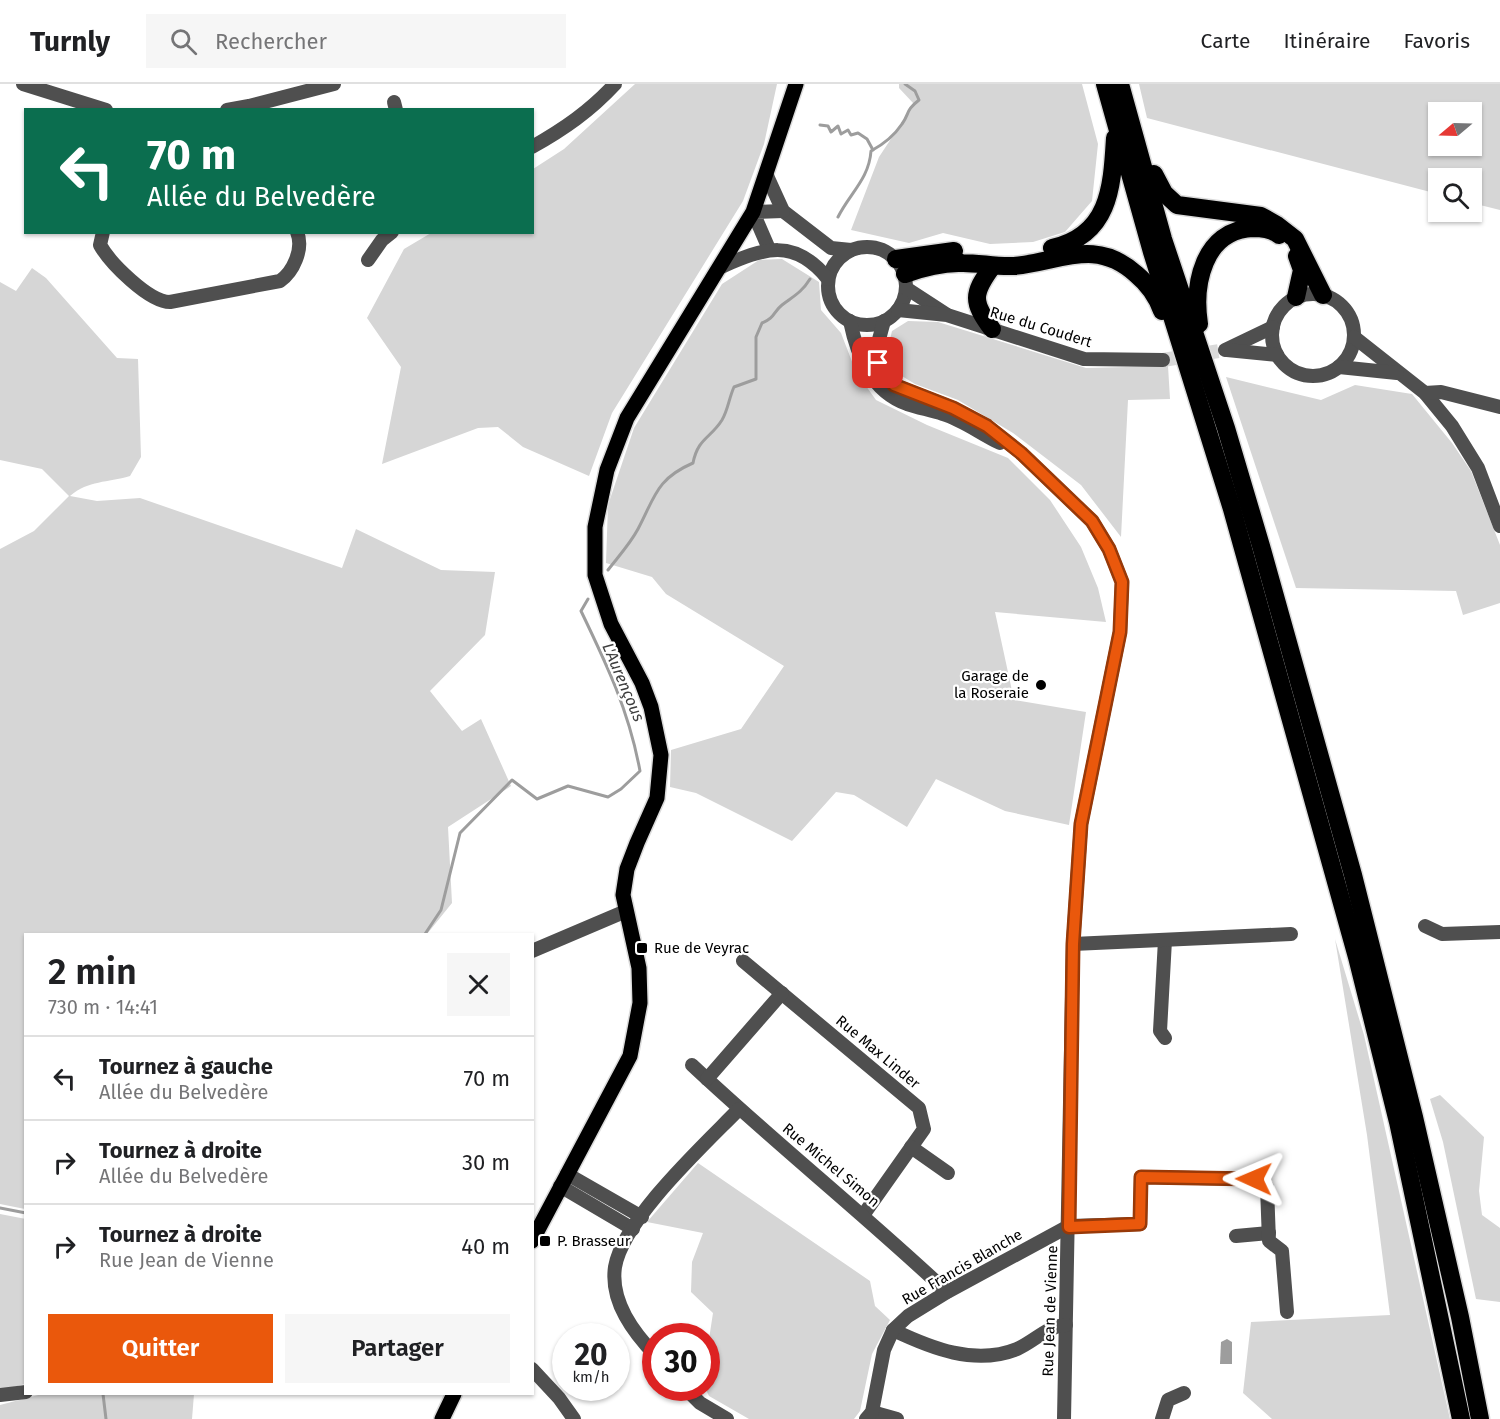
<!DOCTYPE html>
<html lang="fr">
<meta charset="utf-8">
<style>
body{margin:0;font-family:"Fira Sans",sans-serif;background:#f6f6f6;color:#202124;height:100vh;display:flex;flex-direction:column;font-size:22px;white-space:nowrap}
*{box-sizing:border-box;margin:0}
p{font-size:20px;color:#757577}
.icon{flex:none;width:33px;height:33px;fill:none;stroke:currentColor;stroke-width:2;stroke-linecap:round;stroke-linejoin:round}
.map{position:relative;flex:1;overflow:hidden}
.drawer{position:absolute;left:24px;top:849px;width:510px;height:462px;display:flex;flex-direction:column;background:#fff;border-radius:0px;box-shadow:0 2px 4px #0004}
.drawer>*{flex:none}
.banner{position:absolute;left:24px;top:24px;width:510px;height:126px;border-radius:0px;box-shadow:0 2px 4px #0004;background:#0b6e4f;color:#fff;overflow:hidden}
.needle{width:39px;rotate:251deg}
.fabs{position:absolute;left:1428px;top:18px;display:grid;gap:12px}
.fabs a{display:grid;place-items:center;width:54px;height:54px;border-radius:0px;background:#fff;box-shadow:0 2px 4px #0004;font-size:30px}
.speed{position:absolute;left:552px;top:1239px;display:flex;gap:12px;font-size:30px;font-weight:700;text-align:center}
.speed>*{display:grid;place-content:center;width:78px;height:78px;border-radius:50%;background:#fff;box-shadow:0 2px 4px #0004;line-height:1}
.speed small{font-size:15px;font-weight:400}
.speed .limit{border:9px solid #d22;background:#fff;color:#111}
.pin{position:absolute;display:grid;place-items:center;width:51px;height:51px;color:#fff;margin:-26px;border-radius:12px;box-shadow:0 3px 9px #0006}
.me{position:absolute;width:66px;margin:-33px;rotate:271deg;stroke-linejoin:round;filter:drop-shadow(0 0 4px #0008)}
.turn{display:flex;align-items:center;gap:21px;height:126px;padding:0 24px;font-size:27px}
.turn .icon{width:78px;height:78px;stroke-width:2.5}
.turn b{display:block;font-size:42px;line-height:51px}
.round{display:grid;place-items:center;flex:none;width:63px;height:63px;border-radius:0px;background:#f6f6f6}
.summary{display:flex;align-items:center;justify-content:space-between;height:102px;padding:0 24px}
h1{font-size:36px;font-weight:600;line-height:45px}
.action{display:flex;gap:12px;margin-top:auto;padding:12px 24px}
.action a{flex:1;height:69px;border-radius:0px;background:#ea580c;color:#fff;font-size:24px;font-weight:600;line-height:69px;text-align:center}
.action a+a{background:#f6f6f6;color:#202124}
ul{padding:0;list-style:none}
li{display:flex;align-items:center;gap:18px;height:84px;padding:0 24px;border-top:2px solid #e0e0e0}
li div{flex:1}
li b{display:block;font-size:22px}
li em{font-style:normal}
header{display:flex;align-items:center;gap:36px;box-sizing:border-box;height:84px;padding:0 30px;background:#fff;border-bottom:2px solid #e0e0e0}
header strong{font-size:28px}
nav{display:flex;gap:33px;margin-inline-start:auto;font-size:21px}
.search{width:420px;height:54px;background:#f6f6f6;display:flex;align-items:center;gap:15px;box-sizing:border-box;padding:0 21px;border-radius:0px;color:#757577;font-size:22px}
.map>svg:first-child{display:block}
.green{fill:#d6d6d6;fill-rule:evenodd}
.water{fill:#9d9d9d}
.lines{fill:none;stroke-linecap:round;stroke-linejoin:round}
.stream{stroke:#9d9d9d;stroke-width:3}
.minor-tunnel{stroke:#d9d9d9;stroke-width:14;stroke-dasharray:14 7;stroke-linecap:butt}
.major-casing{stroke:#dbdbdb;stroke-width:18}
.highway-casing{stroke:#dbdbdb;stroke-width:21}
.minor{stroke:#4f4f4f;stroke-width:14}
.major{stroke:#000;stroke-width:15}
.highway{stroke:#000;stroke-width:18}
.route-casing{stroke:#983908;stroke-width:15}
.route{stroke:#ea580c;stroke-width:10}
.poi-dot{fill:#000;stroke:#fff;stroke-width:2}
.labels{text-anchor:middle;stroke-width:4.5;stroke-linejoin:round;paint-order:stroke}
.street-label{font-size:15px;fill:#000;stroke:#fff}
.poi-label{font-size:15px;fill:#000;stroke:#fff;text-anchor:start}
.water-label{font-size:16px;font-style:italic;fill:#3e3e3e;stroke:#fff}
</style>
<header>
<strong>Turnly</strong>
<div class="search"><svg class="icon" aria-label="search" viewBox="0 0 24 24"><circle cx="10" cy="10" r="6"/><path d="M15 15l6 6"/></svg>Rechercher</div>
<nav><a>Carte</a><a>Itinéraire</a><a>Favoris</a></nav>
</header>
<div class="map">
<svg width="1500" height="1335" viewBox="0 0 1500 1335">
<rect width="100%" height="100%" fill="#fff"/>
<g class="green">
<path d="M 635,0 L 777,0 L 764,60 L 743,117 L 612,329 L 589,392 L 523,363 L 498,343 L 478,344 L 382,380 L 401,283 L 367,234 L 404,165 L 431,149 L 532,148 L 533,85 L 564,65 Z"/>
<path d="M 899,0 L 1082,0 L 1098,60 L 1092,117 L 1065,148 L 1033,158 L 990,160 L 943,149 L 909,159 L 851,146 L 879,73 L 914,20 L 899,4 Z"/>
<path d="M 1139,0 L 1500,0 L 1500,126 L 1472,119 L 1472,94 L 1438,94 L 1438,110 L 1147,34 ZM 1438,28 L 1472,28 L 1472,62 L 1438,62 Z"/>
<path d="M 782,175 L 819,198 L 821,226 L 841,249 L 856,288 L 876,316 L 927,341 L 1008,374 L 1050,416 L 1081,463 L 1098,504 L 1106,538 L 995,528 L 1014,616 L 1086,628 L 1069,741 L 1005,727 L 936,695 L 907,743 L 854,711 L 836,708 L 792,757 L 696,709 L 670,703 L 671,666 L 741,645 L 784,582 L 666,510 L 652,493 L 606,479 L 608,421 L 634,344 L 722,200 L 759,176 Z"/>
<path d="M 32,184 L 46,194 L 117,274 L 138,275 L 141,373 L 130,392 C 107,399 89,396 70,412 L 97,417 L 140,414 L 342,484 L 356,445 L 441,486 L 495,488 L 485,551 L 430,607 L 462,647 L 481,635 L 511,702 L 448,743 L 452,819 L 427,850 L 26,850 L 25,1125 L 0,1120 L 0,465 L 34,447 L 69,412 L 42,385 L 0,376 L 0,198 L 16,207 Z"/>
<path d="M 908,237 L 938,238 L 1086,284 L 1168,282 L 1170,315 L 1128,316 L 1121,453 L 1081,401 L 1013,349 L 958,316 L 915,300 L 892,286 L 888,264 L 892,247 Z"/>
<path d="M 1226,293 L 1321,316 L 1355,301 L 1412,310 L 1452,359 L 1471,387 L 1500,461 L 1500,519 L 1463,531 L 1456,507 L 1296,504 Z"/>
<path d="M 1335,855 L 1364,951 L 1450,1335 L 1272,1335 L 1243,1309 L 1251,1238 L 1390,1231 L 1367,1051 Z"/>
<path d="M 1440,1011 L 1484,1053 L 1479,1107 L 1482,1131 L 1500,1144 L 1500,1218 L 1476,1215 L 1443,1058 L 1430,1015 Z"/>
<path d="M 698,1079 L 870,1197 L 875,1222 L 890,1236 L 872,1270 L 860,1327 L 854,1335 L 749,1335 L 709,1312 L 705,1304 L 707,1268 L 713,1229 L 691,1208 L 692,1178 L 703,1149 L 647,1138 Z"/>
<path d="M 0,1130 L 26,1135 L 25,1300 L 3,1306 L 0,1305 Z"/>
<path d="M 42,1310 L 194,1310 L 192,1335 L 0,1335 L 0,1321 Z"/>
</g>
<path class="water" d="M 1227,1255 L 1232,1258 L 1232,1280 L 1220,1280 L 1221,1258 Z"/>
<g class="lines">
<g class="stream">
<path d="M 820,41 L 828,42 L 831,48 L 838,42 L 841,50 L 848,46 L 851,51 L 858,49 L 867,55 L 873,66"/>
<path d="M 838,133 C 850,109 869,95 871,67 C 884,60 894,52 902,40 C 910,29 905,27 919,16 L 915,7 L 905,0"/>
<path d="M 608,486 C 618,473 630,460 638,445 C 655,413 656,395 693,379 C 698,354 710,355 722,336 C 728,326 729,314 734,303 L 756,295 L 756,253 L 762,239 C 775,234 773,228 782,221 C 794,212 802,208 810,195"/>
<path d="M 425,850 L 441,826 L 460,749 L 512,696 L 537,715 L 568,702 L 608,713 L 621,705 L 640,687 C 629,627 607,581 581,527 L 588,515"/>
<path d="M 0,1124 L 26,1129"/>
<path d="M 103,1310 L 106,1335"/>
</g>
<path class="minor-tunnel" d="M 1163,276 L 1225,266"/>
<defs>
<g id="major">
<path d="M 532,1157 L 630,972 L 640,919 L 639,884 L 623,811 L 627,785 L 637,759 L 657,714 L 661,671 L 651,623 L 642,599 L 611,540 L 595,491 L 595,443 L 607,386 L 627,334 L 753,128 L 796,0"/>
<path d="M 442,1335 L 454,1310"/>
</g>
<g id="highway">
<path d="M 1105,0 L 1152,168 L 1232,425 L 1357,873 L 1398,1038 L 1461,1335"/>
<path d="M 1120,0 L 1163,155 L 1226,344 L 1261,462 L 1353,791 L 1414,1033 L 1460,1233 L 1480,1335"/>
<path d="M 1154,90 L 1164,109 L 1177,121 L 1261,132 L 1277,141 L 1295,155 L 1323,211"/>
<path d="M 1052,164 C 1110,151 1112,103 1115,54"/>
<path d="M 896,175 L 954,167"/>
<path d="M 992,183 C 972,210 972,218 992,245"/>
<path d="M 905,190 C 924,183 942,178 963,179 C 980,179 996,183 1014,182 C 1060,178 1095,153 1136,190 C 1148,200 1157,212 1162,227"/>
<path d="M 1296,213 L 1302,186 L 1297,172"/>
<path d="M 1199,240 C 1193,201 1203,146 1253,144 C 1262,144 1272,145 1279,151"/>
</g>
</defs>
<use href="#major" class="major-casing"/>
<use href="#highway" class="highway-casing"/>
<g class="minor">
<path d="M 23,0 L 106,26"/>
<path d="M 394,18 L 396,26"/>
<path d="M 227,26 L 249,22 L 334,0"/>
<path d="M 532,63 C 564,45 590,27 615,0"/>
<path d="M 767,92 L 783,127 L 831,164 L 851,166"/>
<path d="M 103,148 L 100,161 C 110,179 149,218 170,218 L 280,197 C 293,188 304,165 297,148"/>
<circle cx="867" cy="202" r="39"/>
<path d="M 769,165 L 753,128 L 783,127"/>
<path d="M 368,176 L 382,156 L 392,148"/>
<path d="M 721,183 C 764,164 794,153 828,195"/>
<path d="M 906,204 L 946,230"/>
<circle cx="1313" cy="251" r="41"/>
<path d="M 898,226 L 947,231 L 1084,275 L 1163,276"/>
<path d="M 850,237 C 857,271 871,307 907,320 C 919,324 931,326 943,330 C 963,336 981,350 1000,359"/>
<path d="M 884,237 L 878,259 L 878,279 L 884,291 L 894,301 L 953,324 L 987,342 L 1021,369 L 1092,437 L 1109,465 L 1122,498 L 1120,548 L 1081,740 L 1073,860 L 1064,1335"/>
<path d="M 1354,253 L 1425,309 L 1452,342 L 1478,384 L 1500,442"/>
<path d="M 1225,266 L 1273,243"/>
<path d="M 1227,266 L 1277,271"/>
<path d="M 1339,283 L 1397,289"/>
<path d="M 1425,309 L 1441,308 L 1500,323"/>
<path d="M 1425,842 L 1442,850 L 1500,848"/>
<path d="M 1165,856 L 1160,947 L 1165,954"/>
<path d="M 1073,860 L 1291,850"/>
<path d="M 532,867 L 626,827"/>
<path d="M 743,877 L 919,1024 L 924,1045 L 864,1130"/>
<path d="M 692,981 C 775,1059 864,1130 947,1208"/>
<path d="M 707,995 L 782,909"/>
<path d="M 911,1063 L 948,1089"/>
<path d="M 567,1090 L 642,1133"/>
<path d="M 560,1102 L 633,1145"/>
<path d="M 1236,1152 L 1269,1149"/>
<path d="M 893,1246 C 931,1264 975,1282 1017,1265 C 1035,1257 1047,1242 1066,1241"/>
<path d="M 656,1272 C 634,1249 610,1218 615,1183 C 623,1135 705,1060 739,1025"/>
<path d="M 532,1285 L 559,1314 L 574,1335"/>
<path d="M 685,1304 L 700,1319 L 727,1335"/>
<path d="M 0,1311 L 26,1308"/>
<path d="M 872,1328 L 897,1335"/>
<path d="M 866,1335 L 872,1328 L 884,1266 L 893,1246 L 908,1232 L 947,1208 L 1069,1142 L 1140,1140 L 1141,1093 L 1254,1095 L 1267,1103 L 1269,1157 L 1282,1167 L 1287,1228"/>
<path d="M 1162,1335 L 1168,1316 L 1184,1309"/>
</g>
<use href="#major" class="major"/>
<use href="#highway" class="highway"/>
</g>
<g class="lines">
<defs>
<path id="route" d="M 878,279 L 894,301 L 953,324 L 987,342 L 1021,369 L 1092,437 L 1109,465 L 1122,498 L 1120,548 L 1081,740 L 1073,860 L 1069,1143 L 1140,1140 L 1141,1093 L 1254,1095"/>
</defs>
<use href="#route" class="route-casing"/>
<use href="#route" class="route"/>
</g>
<g class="poi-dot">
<circle cx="1041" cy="601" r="6"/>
<rect x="636" y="858" width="12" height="12" rx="3"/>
<rect x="539" y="1151" width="12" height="12" rx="3"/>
</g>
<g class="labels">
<g class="street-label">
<text transform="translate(1041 243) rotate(17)" y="5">Rue du Coudert</text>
<text transform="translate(878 968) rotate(40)" y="5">Rue Max Linder</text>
<text transform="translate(831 1081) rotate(40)" y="5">Rue Michel Simon</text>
<text transform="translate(962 1183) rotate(-30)" y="5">Rue Francis Blanche</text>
<text transform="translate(1050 1227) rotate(-88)" y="5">Rue Jean de Vienne</text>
</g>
<g class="poi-label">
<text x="1029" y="597" text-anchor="end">Garage de<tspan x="1029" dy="17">la Roseraie</tspan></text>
<text x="654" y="869">Rue de Veyrac</text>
<text x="557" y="1162">P. Brasseur</text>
</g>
<g class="water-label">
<text transform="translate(624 598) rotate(67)" y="6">L'Aurençous</text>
</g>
</g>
</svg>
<div class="fabs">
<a><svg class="needle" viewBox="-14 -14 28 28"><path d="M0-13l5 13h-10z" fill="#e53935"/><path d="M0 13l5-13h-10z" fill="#757577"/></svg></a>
<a><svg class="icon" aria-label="search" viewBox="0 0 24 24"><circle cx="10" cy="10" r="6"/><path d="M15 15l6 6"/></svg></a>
</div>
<div class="speed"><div>20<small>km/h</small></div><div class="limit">30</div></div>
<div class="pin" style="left:878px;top:279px;background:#d93025"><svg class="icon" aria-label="arrive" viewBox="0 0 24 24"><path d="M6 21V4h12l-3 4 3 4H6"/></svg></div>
<svg class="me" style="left:1254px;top:1095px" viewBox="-20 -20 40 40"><path d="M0-17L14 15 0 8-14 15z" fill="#ea580c" stroke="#fff" stroke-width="4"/></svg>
<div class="banner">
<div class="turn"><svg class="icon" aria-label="left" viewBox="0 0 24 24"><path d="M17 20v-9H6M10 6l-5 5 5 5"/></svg><div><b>70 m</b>Allée du Belvedère</div></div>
</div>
<section class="drawer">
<div class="summary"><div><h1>2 min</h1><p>730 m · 14:41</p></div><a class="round"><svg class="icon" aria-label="close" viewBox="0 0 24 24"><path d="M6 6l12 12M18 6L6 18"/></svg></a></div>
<ul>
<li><svg class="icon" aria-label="left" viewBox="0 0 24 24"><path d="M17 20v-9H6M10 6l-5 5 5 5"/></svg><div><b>Tournez à gauche</b><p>Allée du Belvedère</p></div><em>70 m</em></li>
<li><svg class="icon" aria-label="right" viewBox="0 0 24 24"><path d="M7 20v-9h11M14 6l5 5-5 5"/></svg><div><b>Tournez à droite</b><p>Allée du Belvedère</p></div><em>30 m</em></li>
<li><svg class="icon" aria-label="right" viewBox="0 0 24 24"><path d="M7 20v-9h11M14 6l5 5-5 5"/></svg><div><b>Tournez à droite</b><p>Rue Jean de Vienne</p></div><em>40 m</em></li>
</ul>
<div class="action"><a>Quitter</a><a>Partager</a></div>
</section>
</div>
